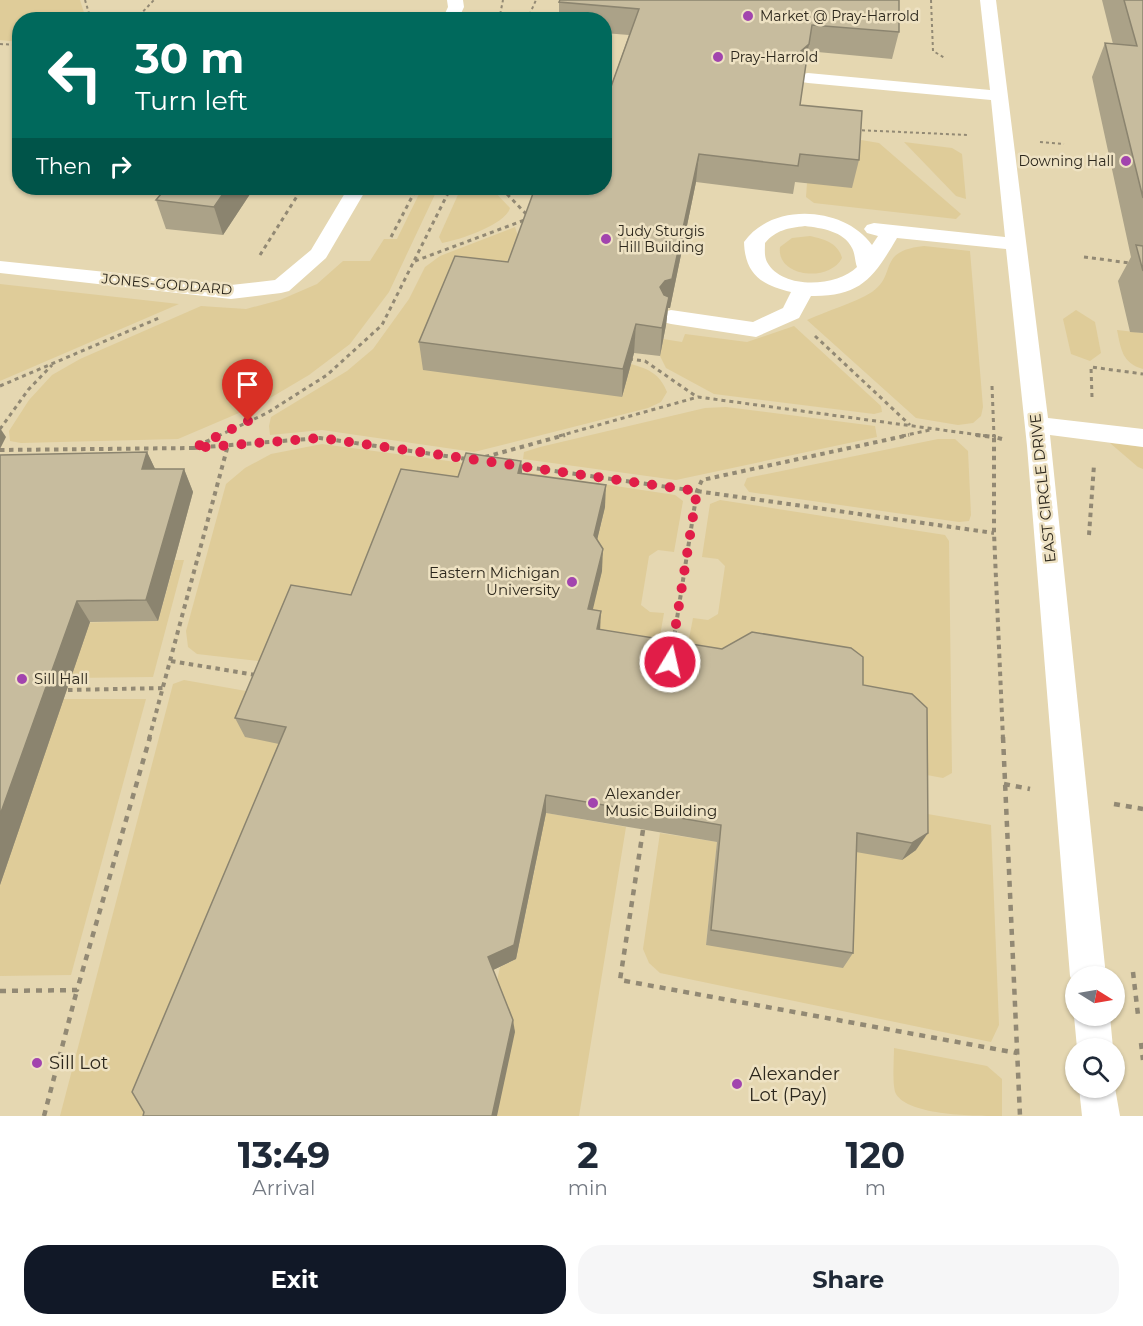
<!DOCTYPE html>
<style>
body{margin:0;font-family:Montserrat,sans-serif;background:#f6f6f7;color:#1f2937;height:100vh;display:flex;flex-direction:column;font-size:22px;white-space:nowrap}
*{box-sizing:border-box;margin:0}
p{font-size:20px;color:#747a83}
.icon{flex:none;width:33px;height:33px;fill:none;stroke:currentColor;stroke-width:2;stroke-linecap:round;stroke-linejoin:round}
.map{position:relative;height:1116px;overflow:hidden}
.panel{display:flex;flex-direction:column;background:#fff;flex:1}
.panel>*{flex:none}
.banner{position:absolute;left:12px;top:12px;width:600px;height:183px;border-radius:24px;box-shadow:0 2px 4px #0004;background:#00695c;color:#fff;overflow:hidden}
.needle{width:39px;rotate:101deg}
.fabs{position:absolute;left:1065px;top:966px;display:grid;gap:12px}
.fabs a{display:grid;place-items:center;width:60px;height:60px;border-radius:50%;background:#fff;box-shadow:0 2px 4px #0004;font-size:30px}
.pin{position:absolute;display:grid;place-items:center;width:51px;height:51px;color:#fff;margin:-62px -26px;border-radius:50% 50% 50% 0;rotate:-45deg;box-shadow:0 0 6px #0007}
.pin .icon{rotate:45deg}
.me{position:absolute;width:66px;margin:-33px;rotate:9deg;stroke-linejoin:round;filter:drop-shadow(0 0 4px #0008)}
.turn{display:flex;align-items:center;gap:21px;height:126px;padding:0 24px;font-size:27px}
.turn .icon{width:78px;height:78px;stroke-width:2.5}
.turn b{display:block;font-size:42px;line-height:51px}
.then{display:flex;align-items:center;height:57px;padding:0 24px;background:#0003;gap:12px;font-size:22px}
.eta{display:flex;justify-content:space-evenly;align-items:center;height:102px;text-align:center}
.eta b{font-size:36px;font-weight:700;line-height:42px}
.button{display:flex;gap:12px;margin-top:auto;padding:12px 24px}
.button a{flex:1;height:69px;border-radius:24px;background:#111827;color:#fff;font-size:24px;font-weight:700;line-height:69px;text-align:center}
.button a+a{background:#f6f6f7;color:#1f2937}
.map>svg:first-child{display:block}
.built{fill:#e5d7b1;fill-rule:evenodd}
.green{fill:#dfcc99}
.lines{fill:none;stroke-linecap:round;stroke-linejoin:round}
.path-far3{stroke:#928974;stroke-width:2;stroke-dasharray:3 3;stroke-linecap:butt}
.path-far2{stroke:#928974;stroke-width:3;stroke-dasharray:4 4;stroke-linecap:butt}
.path-far1{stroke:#928974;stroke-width:4;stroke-dasharray:4.5 4.5;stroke-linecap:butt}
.path{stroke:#928974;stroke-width:4.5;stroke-dasharray:6 6;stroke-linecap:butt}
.service{fill:#fff;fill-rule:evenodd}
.wall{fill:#aba288}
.shaded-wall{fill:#8b846f}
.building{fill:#c7bc9e;stroke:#8b846f;stroke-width:1.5}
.route{stroke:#e11d48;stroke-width:10;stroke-dasharray:0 18}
.poi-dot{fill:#a244ae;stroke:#eee2c3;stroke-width:2}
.labels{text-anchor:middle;stroke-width:5;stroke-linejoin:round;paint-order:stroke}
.far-poi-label{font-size:14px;fill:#2c271c;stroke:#eee2c3;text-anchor:start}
.far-street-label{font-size:14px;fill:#2c271c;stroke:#eee2c3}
.street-label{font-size:15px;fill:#2c271c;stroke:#eee2c3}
.poi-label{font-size:15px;fill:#2c271c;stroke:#eee2c3;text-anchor:start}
.near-poi-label{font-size:18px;fill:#2c271c;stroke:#eee2c3;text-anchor:start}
</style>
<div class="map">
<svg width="1143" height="1116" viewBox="0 0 1143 1116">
<rect width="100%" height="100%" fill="#eee2c3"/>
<path class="built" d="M 0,0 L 1143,0 L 1143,1116 L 0,1116 ZM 20,20 L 604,20 L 604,188 L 20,188 ZM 1076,976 L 1114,976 L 1114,1016 L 1076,1016 ZM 1076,1048 L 1114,1048 L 1114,1088 L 1076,1088 Z"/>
<g class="green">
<path d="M 0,0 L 80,0 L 86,19 L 20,20 L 19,42 L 0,40 Z"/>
<path d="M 855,139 L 879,143 L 961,214 L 956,219 L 814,203 L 806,197 L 807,183 Z"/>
<path d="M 904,142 L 952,148 L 962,154 L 966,199 L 956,196 Z"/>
<path d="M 422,188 L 438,188 L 389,292 L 350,344 L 309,375 L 260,404 L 178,439 L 21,443 L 10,441 L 9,431 L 29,400 L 52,375 L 80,359 L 201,306 L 246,309 L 280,300 L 317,284 L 343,261 L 370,261 L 384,239 L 397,239 Z"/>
<path d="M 461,188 L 491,188 L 510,208 C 505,225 459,240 442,243 L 439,237 Z"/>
<path d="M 515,227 L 518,236 L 495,289 L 622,397 L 631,364 C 649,369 660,374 667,392 L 661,402 L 648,408 L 474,452 L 322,430 L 270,435 L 269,426 L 271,417 L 347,371 L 373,349 L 409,299 L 425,267 L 440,256 Z"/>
<path d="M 810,236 C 824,239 838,243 842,258 C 829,283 776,277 780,247 L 792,238 Z"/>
<path d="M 924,246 L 970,251 L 983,407 L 981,416 L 973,423 L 958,425 L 916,418 L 807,320 C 826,311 855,303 872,292 C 898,274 876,251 924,246 Z"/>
<path d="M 0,284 L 179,304 L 0,381 Z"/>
<path d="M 1076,310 L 1095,322 L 1101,353 L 1090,361 L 1071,354 L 1063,319 Z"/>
<path d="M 794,326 L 881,406 L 882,412 L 874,414 L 714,394 L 666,368 L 660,356 L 663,339 L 682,342 L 685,334 L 747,342 Z"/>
<path d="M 1117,330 L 1143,333 L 1143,369 C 1122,363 1121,349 1117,330 Z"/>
<path d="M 726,407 L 875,426 L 877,437 L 676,480 L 523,459 L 524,452 L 540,447 L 705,408 Z"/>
<path d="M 938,439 L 955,439 L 968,451 L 971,515 L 969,521 L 959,522 L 749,492 L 744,485 L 747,478 Z"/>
<path d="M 1110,443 L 1143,447 L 1143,469 L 1138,467 Z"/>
<path d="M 322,444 L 471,464 L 357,616 L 275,663 L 197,654 L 188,647 L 186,631 L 226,484 L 245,468 L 271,454 Z"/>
<path d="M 530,473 L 675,495 L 683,501 L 674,552 L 658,550 L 649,556 L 641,605 L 650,612 L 664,613 L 656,659 L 588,630 L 593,557 L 603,516 L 520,476 Z"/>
<path d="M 720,500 L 945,535 L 949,541 L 952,773 L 943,778 L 916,773 L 684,664 L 693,618 L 708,620 L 718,614 L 725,566 L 718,559 L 702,557 L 710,504 Z"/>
<path d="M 175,560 L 184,560 L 153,677 L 70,678 L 66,623 L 158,621 Z"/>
<path d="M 184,680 L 263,694 L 311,749 L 157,1116 L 60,1116 L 173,684 Z"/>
<path d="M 62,699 L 146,699 L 71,975 L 0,976 L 0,882 Z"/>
<path d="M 535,811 L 626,827 L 579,1116 L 497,1116 L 490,1013 L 500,967 L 516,959 L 536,863 L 526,850 Z"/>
<path d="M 916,812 L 991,825 L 999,1025 L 991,1042 L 660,973 L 649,963 L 643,949 L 660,833 L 717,842 L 706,945 L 848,851 Z"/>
<path d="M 894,1048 L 987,1066 L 1002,1079 L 1002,1116 C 977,1116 909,1116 896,1094 C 892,1086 894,1059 894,1048 Z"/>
</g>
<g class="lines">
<g class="path-far3">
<path d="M 85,0 L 91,20"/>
<path d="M 931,0 L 933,51 L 945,58"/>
<path d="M 135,20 L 154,0"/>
<path d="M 499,20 L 503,0"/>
<path d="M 527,20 L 536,0"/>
<path d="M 0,44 L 20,45"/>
<path d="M 856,130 L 968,135"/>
<path d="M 1040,142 L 1064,144"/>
<path d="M 501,188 L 507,194"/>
<path d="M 298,194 L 302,188"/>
<path d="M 413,194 L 416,188"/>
<path d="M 447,194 L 450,188"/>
</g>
<g class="path-far2">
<path d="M 391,237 L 414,193"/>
<path d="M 260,255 L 299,193"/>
<path d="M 1084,257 L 1130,263"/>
<path d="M 415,261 L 530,218 L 506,193"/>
<path d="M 815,336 L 910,425"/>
<path d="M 629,359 L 645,361 L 697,397"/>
<path d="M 0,386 L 159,318"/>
<path d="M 992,386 L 994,436"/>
<path d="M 1092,397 L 1091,367 L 1143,374"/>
<path d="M 0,429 L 28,390 L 52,365"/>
<path d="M 218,436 L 267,413 L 327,375 L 382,325 L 448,193"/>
<path d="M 559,436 L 698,397 L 987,436"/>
<path d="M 902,436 L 930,430"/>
</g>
<g class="path-far1">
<path d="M 976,435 L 994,437 L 994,435"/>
<path d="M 1002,439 L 994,437 L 994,533 L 1003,739"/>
<path d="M 193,448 L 320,438 L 467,459"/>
<path d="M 0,450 L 193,448 L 221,435"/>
<path d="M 485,457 L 565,435"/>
<path d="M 519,466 L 994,533"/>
<path d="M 1089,535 L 1094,465"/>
<path d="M 673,644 L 697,491 L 702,480 L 909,435"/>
<path d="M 171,661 L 256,675"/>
<path d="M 68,690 L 164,688"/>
<path d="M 149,739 L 228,445"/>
</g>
<g class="path">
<path d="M 1003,737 L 1020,1116"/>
<path d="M 1004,784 L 1030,789"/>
<path d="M 1114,804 L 1143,809"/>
<path d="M 643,830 L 620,980 L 1017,1053"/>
<path d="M 1133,972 L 1138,1015"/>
<path d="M 0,991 L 77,990 L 150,737"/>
<path d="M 1141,1043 L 1143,1060"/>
<path d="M 44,1116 L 77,990"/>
</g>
<g class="service">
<path d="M 447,0 L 463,0 L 464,7 L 458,20 L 442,20 L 448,7 Z"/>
<path d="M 980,0 L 996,0 L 1048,418 L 1143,429 L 1143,447 L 1050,435 L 1106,976 L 1076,976 L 1076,989 L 1070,976 L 1027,446 L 1006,249 L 897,238 C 874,277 861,297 811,296 L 799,318 L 756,337 L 671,324 L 663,322 L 660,317 L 663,312 L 671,310 L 753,322 L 783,308 L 791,292 C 762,285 745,275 744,242 C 772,202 844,206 872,245 L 878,236 L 867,233 L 864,229 L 867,225 L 874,223 L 1005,237 L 991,100 L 808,83 L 802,82 L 799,78 L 802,74 L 808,73 L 990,90 ZM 805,226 C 821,228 844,231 852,248 C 855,253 855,262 857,267 C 837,287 782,290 767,262 C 764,256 765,249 765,243 C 776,230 788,228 805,226 Z"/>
<path d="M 348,188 L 367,188 L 326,258 L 289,291 L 281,293 L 231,299 L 0,273 L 0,261 L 231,285 L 275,280 L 311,250 Z"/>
<path d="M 1076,1012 L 1076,1016 L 1110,1016 L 1113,1048 L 1077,1048 L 1074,1016 Z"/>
<path d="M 1114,1082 L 1120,1116 L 1082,1116 L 1079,1088 L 1114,1088 Z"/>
</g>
</g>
<g class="wall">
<path d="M 1102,0 L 1143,0 L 1143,333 L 1130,332 L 1118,281 L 1131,257 L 1092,77 L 1105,43 L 1113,44 Z"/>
<path d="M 559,2 L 899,32 L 892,59 L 807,51 L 800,105 L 859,160 L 852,188 L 795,182 L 793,194 L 696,182 L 670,308 L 668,308 L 666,325 L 660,356 L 634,353 L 622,397 L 423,370 L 419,342 L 508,262 L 608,95 L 629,35 L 604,33 L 604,20 L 559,20 Z"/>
<path d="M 166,188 L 254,188 L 223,235 L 166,229 L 156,200 Z"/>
<path d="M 147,452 L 155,469 L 184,469 L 193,492 L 158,621 L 90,622 L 0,885 L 0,455 Z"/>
<path d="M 521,461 L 522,473 L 605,507 L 597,540 L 602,571 L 592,610 L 600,629 L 863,685 L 916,850 L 902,860 L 856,852 L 853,953 L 843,968 L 706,945 L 717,842 L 546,813 L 516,959 L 493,970 L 515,1032 L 279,744 L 245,737 L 235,718 L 351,595 L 458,477 Z"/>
</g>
<g class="shaded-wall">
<path d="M 809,44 L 804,71 L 801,51 Z"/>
<path d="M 699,154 L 696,182 L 670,308 L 668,308 L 666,325 L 660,356 L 662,328 L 660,287 L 665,281 Z"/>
<path d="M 227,188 L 254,188 L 223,235 L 214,207 Z"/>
<path d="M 636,324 L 634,353 L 622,397 L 623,369 Z"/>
<path d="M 0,428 L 6,437 L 0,449 Z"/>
<path d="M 147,452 L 158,475 L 142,469 Z"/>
<path d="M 521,461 L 523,483 L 518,473 Z"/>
<path d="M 184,469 L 193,492 L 158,621 L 146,600 Z"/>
<path d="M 606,485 L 605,507 L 593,557 L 594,535 Z"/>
<path d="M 603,549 L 602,571 L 588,630 L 588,609 Z"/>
<path d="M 77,601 L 90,622 L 0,885 L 0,815 Z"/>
<path d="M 601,611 L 600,632 L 597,629 Z"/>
<path d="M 546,795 L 546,813 L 516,959 L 491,971 L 488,957 Z"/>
<path d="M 928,833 L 916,850 L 902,860 L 912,843 Z"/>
<path d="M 513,1020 L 515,1032 L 497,1116 L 492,1116 Z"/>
</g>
<g class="building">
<path d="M 560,0 L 899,0 L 899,32 L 812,25 L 809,44 L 801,51 L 807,57 L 800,105 L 862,111 L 859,160 L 800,154 L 798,166 L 699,154 L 672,279 L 665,281 L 660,287 L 664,295 L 669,297 L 662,328 L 636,324 L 623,369 L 419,342 L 455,256 L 508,262 L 535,188 L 604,188 L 604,94 L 608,95 L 639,9 L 559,2 Z"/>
<path d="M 1124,0 L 1143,0 L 1143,198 L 1105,43 L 1137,46 Z"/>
<path d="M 166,188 L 227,188 L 214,207 L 156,200 Z"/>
<path d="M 1136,245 L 1143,246 L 1143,271 Z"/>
<path d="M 147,452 L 142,469 L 184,469 L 146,600 L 77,601 L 0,815 L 0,455 Z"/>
<path d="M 466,453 L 521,461 L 518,473 L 606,485 L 594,535 L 603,549 L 588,609 L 601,611 L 597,629 L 722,649 L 752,632 L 851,648 L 863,657 L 863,685 L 912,694 L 927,708 L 928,833 L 912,843 L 857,833 L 853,953 L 711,930 L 721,825 L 546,795 L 514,945 L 488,957 L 513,1020 L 492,1116 L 143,1116 L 144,1112 L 132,1092 L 286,727 L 235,718 L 291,585 L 351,595 L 401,469 L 458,477 Z"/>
</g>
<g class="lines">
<path class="route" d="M 248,421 L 194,448 L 320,438 L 697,491 L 670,662"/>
</g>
<g class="poi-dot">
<circle cx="748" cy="16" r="6"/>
<circle cx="718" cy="57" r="6"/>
<circle cx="1126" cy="161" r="6"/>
<circle cx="606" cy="239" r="6"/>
<circle cx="572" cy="582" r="6"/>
<circle cx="22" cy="679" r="6"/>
<circle cx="593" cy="803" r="6"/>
<circle cx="37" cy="1063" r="6"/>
<circle cx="737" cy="1084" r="6"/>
</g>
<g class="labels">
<g class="far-poi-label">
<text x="760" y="21">Market @ Pray-Harrold</text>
<text x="730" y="62">Pray-Harrold</text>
<text x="1114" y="166" text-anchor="end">Downing Hall</text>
<text x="618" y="236">Judy Sturgis<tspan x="618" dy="16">Hill Building</tspan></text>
</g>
<g class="far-street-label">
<text transform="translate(167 284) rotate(5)" y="5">JONES-GODDARD</text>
</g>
<g class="street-label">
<text transform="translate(1043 488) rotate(-96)" y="5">EAST CIRCLE DRIVE</text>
</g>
<g class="poi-label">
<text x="560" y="578" text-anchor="end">Eastern Michigan<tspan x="560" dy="17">University</tspan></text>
<text x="34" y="684">Sill Hall</text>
<text x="605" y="799">Alexander<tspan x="605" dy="17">Music Building</tspan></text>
</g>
<g class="near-poi-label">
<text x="49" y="1069">Sill Lot</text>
<text x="749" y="1080">Alexander<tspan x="749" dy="21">Lot (Pay)</tspan></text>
</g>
</g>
</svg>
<div class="fabs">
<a><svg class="needle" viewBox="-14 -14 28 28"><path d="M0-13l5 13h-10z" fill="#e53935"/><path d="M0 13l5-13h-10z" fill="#747a83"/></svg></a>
<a><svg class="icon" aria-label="search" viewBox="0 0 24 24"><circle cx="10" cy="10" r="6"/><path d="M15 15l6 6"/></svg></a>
</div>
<div class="pin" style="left:248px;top:421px;background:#d93025"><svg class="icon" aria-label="arrive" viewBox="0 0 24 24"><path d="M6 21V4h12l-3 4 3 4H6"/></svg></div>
<svg class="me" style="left:670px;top:662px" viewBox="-20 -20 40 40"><circle r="17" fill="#e11d48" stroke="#fff" stroke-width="3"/><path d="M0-11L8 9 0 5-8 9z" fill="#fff"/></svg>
<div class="banner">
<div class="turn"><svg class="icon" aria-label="left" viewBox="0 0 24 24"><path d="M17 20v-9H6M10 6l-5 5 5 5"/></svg><div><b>30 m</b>Turn left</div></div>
<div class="then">Then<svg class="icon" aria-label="right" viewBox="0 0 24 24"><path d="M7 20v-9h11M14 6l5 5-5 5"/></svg></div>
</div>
</div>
<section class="panel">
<div class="eta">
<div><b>13:49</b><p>Arrival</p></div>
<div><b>2</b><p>min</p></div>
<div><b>120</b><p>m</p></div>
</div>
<div class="button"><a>Exit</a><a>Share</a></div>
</section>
